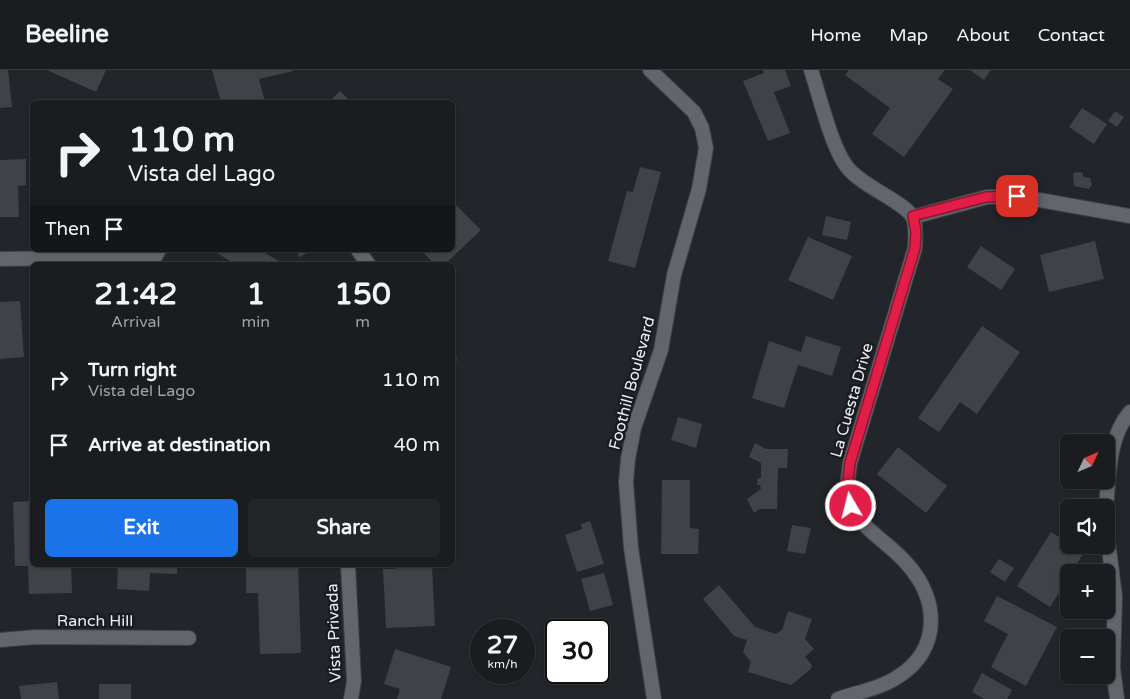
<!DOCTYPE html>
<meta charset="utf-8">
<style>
body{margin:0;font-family:"Varela Round",sans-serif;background:#232529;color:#f1f3f6;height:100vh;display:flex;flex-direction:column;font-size:19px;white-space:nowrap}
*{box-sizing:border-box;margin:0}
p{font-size:16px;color:#9fa1a5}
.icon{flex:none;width:28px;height:28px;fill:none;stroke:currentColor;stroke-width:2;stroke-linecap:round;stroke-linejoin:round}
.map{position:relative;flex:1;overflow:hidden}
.sheet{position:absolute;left:30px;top:192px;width:425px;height:305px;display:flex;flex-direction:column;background:#1a1c20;border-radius:8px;box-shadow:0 1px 4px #0004,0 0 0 1px #383a3e}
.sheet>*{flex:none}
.top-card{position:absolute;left:30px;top:30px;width:425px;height:152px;border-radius:8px;box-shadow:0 1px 4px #0004,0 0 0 1px #383a3e;background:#1a1c20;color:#f1f3f6;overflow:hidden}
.needle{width:32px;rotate:46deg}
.fabs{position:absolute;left:1060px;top:364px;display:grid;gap:10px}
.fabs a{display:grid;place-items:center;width:55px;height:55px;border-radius:8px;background:#1a1c20;box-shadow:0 1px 4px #0004,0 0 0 1px #383a3e;font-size:25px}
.speed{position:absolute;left:470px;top:549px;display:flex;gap:10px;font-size:25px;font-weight:700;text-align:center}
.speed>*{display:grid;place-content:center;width:65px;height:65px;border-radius:50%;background:#1a1c20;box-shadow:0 1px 4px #0004,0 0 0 1px #383a3e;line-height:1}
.speed small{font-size:12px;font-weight:400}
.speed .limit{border:2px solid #111;border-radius:8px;background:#fff;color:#111}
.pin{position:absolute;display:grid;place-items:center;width:42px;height:42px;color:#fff;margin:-21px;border-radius:10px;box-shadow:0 2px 8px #0006}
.me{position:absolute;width:55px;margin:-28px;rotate:352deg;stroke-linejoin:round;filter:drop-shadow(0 0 4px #0008)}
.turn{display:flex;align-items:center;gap:18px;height:105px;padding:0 15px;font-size:22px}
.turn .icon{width:65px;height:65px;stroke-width:2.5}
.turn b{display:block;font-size:35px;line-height:42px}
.then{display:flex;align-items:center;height:48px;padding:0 15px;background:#0003;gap:10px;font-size:19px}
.eta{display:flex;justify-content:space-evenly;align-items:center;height:85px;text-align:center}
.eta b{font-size:30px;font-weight:700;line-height:35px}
.cta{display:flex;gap:10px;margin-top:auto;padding:10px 15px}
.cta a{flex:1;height:58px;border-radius:8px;background:#1a73e8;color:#fff;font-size:20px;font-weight:700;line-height:58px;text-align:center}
.cta a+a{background:#232529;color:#f1f3f6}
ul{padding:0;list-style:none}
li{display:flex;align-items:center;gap:15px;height:65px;padding:0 15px}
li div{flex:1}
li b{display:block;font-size:19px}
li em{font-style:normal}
header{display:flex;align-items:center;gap:30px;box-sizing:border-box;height:70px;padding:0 25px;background:#1a1c20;border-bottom:1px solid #383a3e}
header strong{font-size:24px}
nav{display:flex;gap:28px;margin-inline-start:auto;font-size:18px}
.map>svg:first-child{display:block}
.building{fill:#3f4348}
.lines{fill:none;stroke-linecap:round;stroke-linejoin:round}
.minor-casing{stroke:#3d4044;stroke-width:16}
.minor{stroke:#62666c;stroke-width:14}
.route-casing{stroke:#92132f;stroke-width:12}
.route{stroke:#e11d48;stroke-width:9}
.labels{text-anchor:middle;stroke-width:5;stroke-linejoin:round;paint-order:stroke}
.street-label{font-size:16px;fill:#e9ecf0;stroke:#191d22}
</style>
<header>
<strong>Beeline</strong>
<nav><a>Home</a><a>Map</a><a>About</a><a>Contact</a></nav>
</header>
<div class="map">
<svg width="1130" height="629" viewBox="0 0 1130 629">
<rect width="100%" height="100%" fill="#22262b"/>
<g class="building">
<path d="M 0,0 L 8,0 L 12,37 L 0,38 Z"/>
<path d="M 47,0 L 106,0 L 96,22 Z"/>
<path d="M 212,0 L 293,0 L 293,1 L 259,9 L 265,32 L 221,32 Z"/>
<path d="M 763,0 L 785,0 L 791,16 L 774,22 L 790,63 L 768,71 L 743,11 L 764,3 Z"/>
<path d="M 849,0 L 945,0 L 938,9 L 953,19 L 904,87 L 872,64 L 890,38 L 845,5 Z"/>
<path d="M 970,0 L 991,0 L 984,10 Z"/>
<path d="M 340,21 L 351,32 L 329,32 Z"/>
<path d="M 1082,38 L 1107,54 L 1094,74 L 1069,57 Z"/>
<path d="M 1115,41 L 1124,47 L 1117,57 L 1108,51 Z"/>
<path d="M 26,89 L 26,115 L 18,116 L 19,147 L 0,147 L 0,90 Z"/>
<path d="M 640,97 L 661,102 L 635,198 L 608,191 L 627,121 L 633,122 Z"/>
<path d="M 1078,102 L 1083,103 L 1083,107 L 1090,108 L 1092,115 L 1089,119 L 1074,116 L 1073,103 Z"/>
<path d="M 452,131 L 481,160 L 444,195 L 435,195 L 421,180 L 452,180 Z"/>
<path d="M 826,146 L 851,152 L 847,170 L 822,165 Z"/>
<path d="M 808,167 L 852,186 L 833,230 L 788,210 Z"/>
<path d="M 1095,171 L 1104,209 L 1049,222 L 1040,185 Z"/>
<path d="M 981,176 L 1015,199 L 1001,220 L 967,197 Z"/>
<path d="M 212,180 L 260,180 L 282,193 L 281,195 L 237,195 Z"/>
<path d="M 296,180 L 314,180 L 299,187 Z"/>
<path d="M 20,231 L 24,287 L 0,289 L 0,232 Z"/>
<path d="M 982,256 L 1020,282 L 977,344 L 960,332 L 939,362 L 918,348 Z"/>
<path d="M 452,260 L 457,291 L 452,291 Z"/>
<path d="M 806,266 L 841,277 L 832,306 L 798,295 L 784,338 L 752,328 L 769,271 L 801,282 Z"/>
<path d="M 678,347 L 702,354 L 696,378 L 671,370 Z"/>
<path d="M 755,373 L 766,379 L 788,379 L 787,398 L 778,398 L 777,439 L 760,439 L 754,443 L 747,429 L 761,419 L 760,415 L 757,415 L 758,408 L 761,408 L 761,393 L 749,387 Z"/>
<path d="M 898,377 L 947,416 L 926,443 L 877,404 Z"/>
<path d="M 662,410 L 690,410 L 690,458 L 699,459 L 698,484 L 661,484 Z"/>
<path d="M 32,431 L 32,495 L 71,495 L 72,523 L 29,524 L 28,496 L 15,496 L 13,432 Z"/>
<path d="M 590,451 L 604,494 L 577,502 L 565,465 L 582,459 L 581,454 Z"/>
<path d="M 792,455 L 811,458 L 805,484 L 787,481 Z"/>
<path d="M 1051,462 L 1084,483 L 1071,502 L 1069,502 L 1069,507 L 1050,537 L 1017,516 Z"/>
<path d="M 999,489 L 1014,498 L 1005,512 L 990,502 Z"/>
<path d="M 134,495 L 177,495 L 177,504 L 150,503 L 149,521 L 117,519 L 118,497 L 134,498 Z"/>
<path d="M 246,495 L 298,495 L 301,583 L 260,584 L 258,523 L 246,523 Z"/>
<path d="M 396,495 L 432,495 L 435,556 L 386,558 L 383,499 L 396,499 Z"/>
<path d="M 604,503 L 613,535 L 590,541 L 581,509 Z"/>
<path d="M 719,515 L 755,557 L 776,564 L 782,560 L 788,541 L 812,549 L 805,569 L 814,579 L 805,587 L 812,595 L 811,599 L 791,615 L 748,602 L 751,592 L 743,582 L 747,570 L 734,566 L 703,529 Z"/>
<path d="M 997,526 L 1057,557 L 1026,616 L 991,597 L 1008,564 L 984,551 Z"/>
<path d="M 395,579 L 451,597 L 441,629 L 397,629 L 400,619 L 384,614 Z"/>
<path d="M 982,603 L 1012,620 L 1007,629 L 984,629 L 972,622 Z"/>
<path d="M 57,612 L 59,629 L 21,629 L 19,616 Z"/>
<rect x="99" y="614" width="32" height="15"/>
</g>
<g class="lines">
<defs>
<g id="minor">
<path d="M 650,0 L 694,42 L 702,58 L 706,78 L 699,119 L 674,205 L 661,280 L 634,358 L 628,389 L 626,412 L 631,478 L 654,629"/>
<path d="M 811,0 C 820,27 831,76 847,97 C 861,116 907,133 913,148 C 917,158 915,168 915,178 L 850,393 C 848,408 845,424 852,438 C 865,462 891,474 908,495 C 939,530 941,579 899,606 C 882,618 858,622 838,629"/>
<path d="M 913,147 L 987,127 L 1017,126 L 1130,146"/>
<path d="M 358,180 L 369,195"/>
<path d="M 0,189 L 155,187 L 159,180"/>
<path d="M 1106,438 C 1109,407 1108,367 1130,342"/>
<path d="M 1106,455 L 1115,526 L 1113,598 L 1117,629"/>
<path d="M 348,495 L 354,611 L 351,629"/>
<path d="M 0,570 L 36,567 L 189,568"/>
</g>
</defs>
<use href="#minor" class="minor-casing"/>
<use href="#minor" class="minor"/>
</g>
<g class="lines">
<defs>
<path id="route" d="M 851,436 L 847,419 L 850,393 L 915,178 L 916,162 L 913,146 L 986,127 L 1017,126"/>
</defs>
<use href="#route" class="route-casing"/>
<use href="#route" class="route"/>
</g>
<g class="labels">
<g class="street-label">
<text transform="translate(631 313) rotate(-75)" y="6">Foothill Boulevard</text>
<text transform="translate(851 330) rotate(-74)" y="6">La Cuesta Drive</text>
<text x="95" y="556">Ranch Hill</text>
<text transform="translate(333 563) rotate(-92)" y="6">Vista Privada</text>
</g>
</g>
</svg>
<div class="fabs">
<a><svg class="needle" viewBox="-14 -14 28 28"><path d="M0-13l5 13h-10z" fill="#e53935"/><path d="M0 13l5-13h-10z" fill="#9fa1a5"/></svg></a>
<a><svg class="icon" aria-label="sound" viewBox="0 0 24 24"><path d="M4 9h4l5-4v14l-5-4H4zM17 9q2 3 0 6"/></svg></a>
<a>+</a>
<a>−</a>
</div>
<div class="speed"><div>27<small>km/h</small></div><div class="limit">30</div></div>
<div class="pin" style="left:1017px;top:126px;background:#d93025"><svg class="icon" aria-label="arrive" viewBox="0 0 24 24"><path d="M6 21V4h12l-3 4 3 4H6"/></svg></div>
<svg class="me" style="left:851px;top:436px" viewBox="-20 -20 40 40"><circle r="17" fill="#e11d48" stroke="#fff" stroke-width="3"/><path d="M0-11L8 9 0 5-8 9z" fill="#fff"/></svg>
<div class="top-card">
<div class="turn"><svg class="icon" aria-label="right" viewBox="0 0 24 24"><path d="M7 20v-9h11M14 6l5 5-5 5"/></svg><div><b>110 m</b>Vista del Lago</div></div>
<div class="then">Then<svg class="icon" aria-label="arrive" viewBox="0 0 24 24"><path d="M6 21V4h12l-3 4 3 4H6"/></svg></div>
</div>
<section class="sheet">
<div class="eta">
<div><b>21:42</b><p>Arrival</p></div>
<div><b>1</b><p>min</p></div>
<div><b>150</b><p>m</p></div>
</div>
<ul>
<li><svg class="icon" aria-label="right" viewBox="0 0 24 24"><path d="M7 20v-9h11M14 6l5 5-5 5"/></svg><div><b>Turn right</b><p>Vista del Lago</p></div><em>110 m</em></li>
<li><svg class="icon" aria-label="arrive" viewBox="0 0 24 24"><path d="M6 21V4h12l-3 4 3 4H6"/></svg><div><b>Arrive at destination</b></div><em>40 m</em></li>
</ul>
<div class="cta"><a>Exit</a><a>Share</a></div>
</section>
</div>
